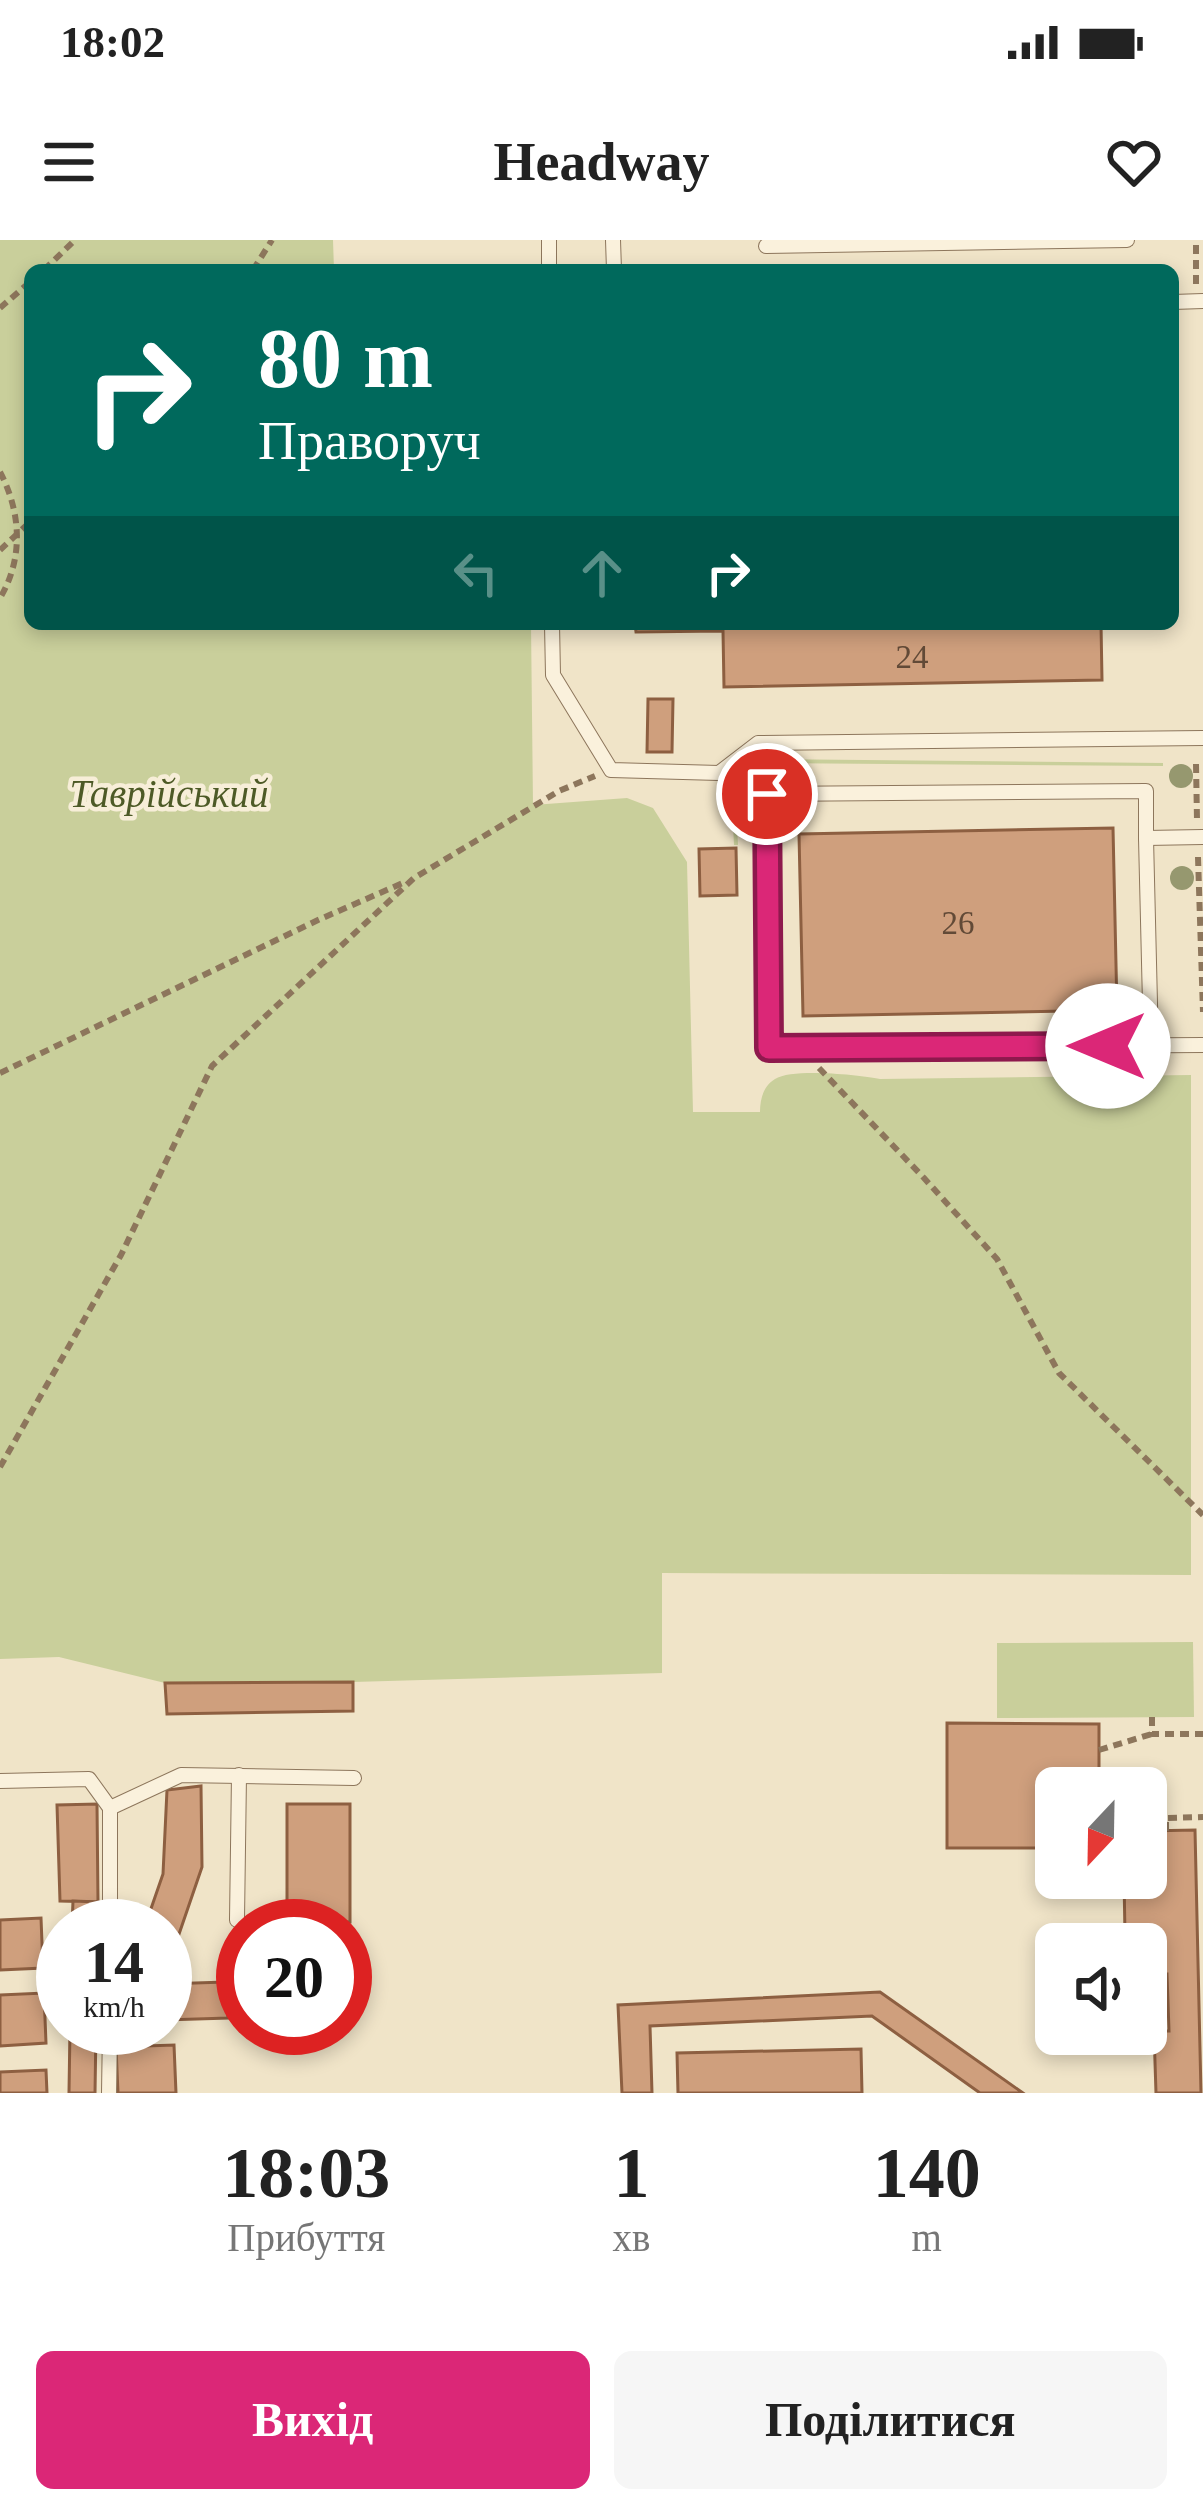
<!DOCTYPE html>
<html lang="uk">
<meta charset="utf-8">
<style>
body{margin:0;font-family:"Times New Roman",serif;background:#f6f6f6;color:#222;height:100vh;display:flex;flex-direction:column;font-size:45px;white-space:nowrap}
*{box-sizing:border-box;margin:0}
p{font-size:39px;color:#767676}
.icon{flex:none;width:66px;height:66px;fill:none;stroke:currentColor;stroke-width:2;stroke-linecap:round;stroke-linejoin:round}
.map{position:relative;height:1853px;overflow:hidden}
.details{display:flex;flex-direction:column;background:#fff;flex:1}
.details>*{flex:none}
.top-card{position:absolute;left:24px;top:24px;width:1155px;height:366px;border-radius:18px;box-shadow:0 6px 18px #0003;background:#00695c;color:#fff;overflow:hidden}
.needle{width:78px;rotate:202deg}
.buttons{position:absolute;left:1035px;top:1527px;display:grid;gap:24px}
.buttons a{display:grid;place-items:center;width:132px;height:132px;border-radius:18px;background:#fff;box-shadow:0 6px 18px #0003;font-size:60px}
.speed{position:absolute;left:36px;top:1659px;display:flex;gap:24px;font-size:60px;font-weight:700;text-align:center}
.speed>*{display:grid;place-content:center;width:156px;height:156px;border-radius:50%;background:#fff;box-shadow:0 6px 18px #0003;line-height:1}
.speed small{font-size:30px;font-weight:400}
.speed .limit{border:18px solid #d22;background:#fff;color:#111}
.pin{position:absolute;display:grid;place-items:center;width:102px;height:102px;color:#fff;margin:-51px;border:6px solid #fff;border-radius:50%;box-shadow:0 3px 12px #0007}
.me{position:absolute;width:132px;margin:-66px;rotate:270deg;stroke-linejoin:round;filter:drop-shadow(0 0 9px #0008)}
.turn{display:flex;align-items:center;gap:42px;height:252px;padding:0 36px;font-size:54px}
.turn .icon{width:156px;height:156px;stroke-width:2.5}
.turn b{display:block;font-size:84px;line-height:102px}
.lanes{display:flex;align-items:center;height:114px;padding:0 36px;background:#0003;justify-content:center;gap:60px;direction:ltr}
.lanes .off{opacity:.35}
.eta{display:flex;justify-content:space-evenly;align-items:center;height:204px;text-align:center}
.eta b{font-size:72px;font-weight:800;line-height:84px}
.primary-button{display:flex;gap:24px;margin-top:auto;padding:24px 36px}
.primary-button a{flex:1;height:138px;border-radius:18px;background:#db2777;color:#fff;font-size:48px;font-weight:800;line-height:138px;text-align:center}
.primary-button a+a{background:#f6f6f6;color:#222}
.status{display:flex;justify-content:space-between;align-items:center;height:84px;padding:0 60px;background:#fff;direction:ltr}
.status svg{height:33px;fill:currentColor}
header{display:flex;justify-content:space-between;align-items:center;height:156px;padding:0 36px;background:#fff;font-size:54px;font-weight:800}
.map>svg:first-child{display:block}
.green{fill:#c9cf9b}
.building{fill:#cf9f7d;stroke:#8d5f41;stroke-width:3}
.lines{fill:none;stroke-linecap:round;stroke-linejoin:round}
.lane-casing{stroke:#8d765c;stroke-width:16}
.path{stroke:#8d765c;stroke-width:6;stroke-dasharray:9 6;stroke-linecap:butt}
.lane{stroke:#faf1dc;stroke-width:14}
.tree{fill:#96986f}
.route-casing{stroke:#8e194d;stroke-width:30}
.route{stroke:#db2777;stroke-width:21}
.labels{text-anchor:middle;stroke-width:9;stroke-linejoin:round;paint-order:stroke}
.number-label{font-size:33px;fill:#624a37}
.park-label{font-size:39px;font-style:italic;fill:#4d5a26;stroke:#f7eed8}
</style>
<div class="status"><b>18:02</b><svg viewBox="0 0 49 12"><path d="M0 12V9h3v3zM5 12V6h3v6zM10 12V3h3v9zM15 12V0h3v12zM26 1h20v11H26zM47 4h2v5h-2z"/></svg></div>
<header><svg class="icon" aria-label="menu" viewBox="0 0 24 24"><path d="M4 6h16M4 12h16M4 18h16"/></svg>Headway<svg class="icon" aria-label="heart" viewBox="0 0 24 24"><path d="M12 20l-8-8c-3-5 5-10 8-4 3-6 11-1 8 4z"/></svg></header>
<div class="map">
<svg width="1203" height="1853" viewBox="0 0 1203 1853">
<rect width="100%" height="100%" fill="#f0e4c8"/>
<g class="green">
<path d="M 0,0 L 333,0 L 334,30 L 30,30 L 30,384 L 531,384 L 533,565 L 627,558 L 653,568 L 687,622 L 693,872 L 760,872 C 760,860 763,846 775,839 C 793,828 858,835 880,839 L 1191,835 L 1191,1335 L 662,1333 L 662,1433 L 353,1442 L 165,1443 L 59,1417 L 0,1419 Z"/>
<path d="M 762,519 L 1163,523 L 1163,526 L 763,523 L 735,547 L 738,605 L 734,605 L 731,545 Z"/>
<path d="M 1193,1402 L 1194,1477 L 997,1478 L 997,1403 Z"/>
</g>
<g class="building">
<path d="M 635,384 L 1101,384 L 1102,440 L 724,447 L 723,391 L 636,392 Z"/>
<path d="M 648,459 L 673,459 L 672,512 L 647,512 Z"/>
<path d="M 1113,588 L 1117,770 L 803,776 L 799,594 Z"/>
<path d="M 736,608 L 737,655 L 700,656 L 699,609 Z"/>
<path d="M 353,1442 L 353,1471 L 167,1474 L 165,1443 Z"/>
<path d="M 947,1483 L 1099,1484 L 1099,1548 L 1056,1548 L 1056,1608 L 947,1608 Z"/>
<path d="M 201,1546 L 202,1627 L 165,1735 L 165,1686 L 145,1686 L 163,1634 L 167,1550 Z"/>
<path d="M 97,1564 L 98,1662 L 60,1661 L 57,1565 Z"/>
<rect x="287" y="1564" width="63" height="118"/>
<path d="M 1195,1590 L 1201,1853 L 1156,1853 L 1154,1791 L 1169,1791 L 1167,1734 L 1147,1734 L 1147,1695 L 1125,1695 L 1124,1638 L 1146,1638 L 1146,1591 Z"/>
<path d="M 73,1661 L 98,1662 L 98,1686 L 72,1686 Z"/>
<path d="M 41,1678 L 43,1728 L 0,1730 L 0,1680 Z"/>
<path d="M 231,1711 L 243,1711 L 243,1765 L 230,1765 Z"/>
<path d="M 225,1742 L 228,1778 L 165,1780 L 165,1744 Z"/>
<path d="M 880,1752 L 1023,1853 L 980,1853 L 872,1776 L 650,1786 L 652,1853 L 622,1853 L 618,1765 Z"/>
<path d="M 44,1753 L 46,1803 L 0,1806 L 0,1755 Z"/>
<path d="M 70,1788 L 96,1788 L 95,1853 L 69,1853 Z"/>
<path d="M 174,1805 L 176,1853 L 118,1853 L 116,1807 Z"/>
<path d="M 861,1809 L 862,1853 L 678,1853 L 677,1813 Z"/>
<path d="M 46,1830 L 47,1853 L 0,1853 L 0,1832 Z"/>
</g>
<g class="lines">
<defs>
<g id="lane">
<path d="M 549,0 L 549,30"/>
<path d="M 613,0 L 614,30"/>
<path d="M 766,6 L 1127,0"/>
<path d="M 1173,62 L 1203,61"/>
<path d="M 552,384 L 553,435 L 611,530 L 719,533 L 758,503 L 1203,498"/>
<path d="M 1203,597 L 1146,598 L 1146,551 L 767,554 L 769,808 L 1203,805"/>
<path d="M 1146,598 L 1151,805"/>
<path d="M 0,1541 L 89,1539 L 110,1568 L 110,1686"/>
<path d="M 110,1568 L 181,1535 L 354,1538"/>
<path d="M 237,1680 L 239,1535"/>
<path d="M 109,1853 L 110,1788"/>
</g>
</defs>
<use href="#lane" class="lane-casing"/>
<g class="path">
<path d="M 44,30 L 75,0"/>
<path d="M 253,30 L 272,0"/>
<path d="M 1196,44 L 1196,0"/>
<path d="M 0,68 L 30,42"/>
<path d="M 0,232 C 21,272 24,318 0,358"/>
<path d="M 0,310 L 30,282"/>
<path d="M 1196,524 L 1197,580"/>
<path d="M 1198,617 L 1203,772"/>
<path d="M 819,828 L 924,938 L 997,1019 L 1059,1133 L 1203,1275"/>
<path d="M 0,833 L 318,680 L 405,642"/>
<path d="M 0,1227 L 121,1015 L 212,826 L 414,638 L 559,551 L 595,536"/>
<path d="M 1152,1477 L 1152,1494 L 1203,1494"/>
<path d="M 1099,1510 L 1152,1494"/>
<path d="M 1166,1591 L 1166,1578 L 1203,1577"/>
</g>
<use href="#lane" class="lane"/>
</g>
<g class="tree">
<circle cx="1181" cy="536" r="12"/>
<circle cx="1182" cy="638" r="12"/>
</g>
<g class="lines">
<defs>
<path id="route" d="M 767,554 L 769,808 L 1108,806"/>
</defs>
<use href="#route" class="route-casing"/>
<use href="#route" class="route"/>
</g>
<g class="labels">
<g class="number-label">
<text x="912" y="428">24</text>
<text x="958" y="694">26</text>
</g>
<g class="park-label">
<text x="169" y="567">Таврійський</text>
</g>
</g>
</svg>
<div class="buttons">
<a><svg class="needle" viewBox="-14 -14 28 28"><path d="M0-13l5 13h-10z" fill="#e53935"/><path d="M0 13l5-13h-10z" fill="#767676"/></svg></a>
<a><svg class="icon" aria-label="sound" viewBox="0 0 24 24"><path d="M4 9h4l5-4v14l-5-4H4zM17 9q2 3 0 6"/></svg></a>
</div>
<div class="speed"><div>14<small>km/h</small></div><div class="limit">20</div></div>
<div class="pin" style="left:767px;top:554px;background:#d93025"><svg class="icon" aria-label="arrive" viewBox="0 0 24 24"><path d="M6 21V4h12l-3 4 3 4H6"/></svg></div>
<svg class="me" style="left:1108px;top:806px" viewBox="-20 -20 40 40"><circle r="19" fill="#fff"/><path d="M0-13L10 11 0 6-10 11z" fill="#db2777"/></svg>
<div class="top-card">
<div class="turn"><svg class="icon" aria-label="right" viewBox="0 0 24 24"><path d="M7 20v-9h11M14 6l5 5-5 5"/></svg><div><b>80 m</b>Праворуч</div></div>
<div class="lanes"><svg class="icon off" aria-label="left" viewBox="0 0 24 24"><path d="M17 20v-9H6M10 6l-5 5 5 5"/></svg><svg class="icon off" aria-label="ahead" viewBox="0 0 24 24"><path d="M12 20V5M6 11l6-6 6 6"/></svg><svg class="icon" aria-label="right" viewBox="0 0 24 24"><path d="M7 20v-9h11M14 6l5 5-5 5"/></svg></div>
</div>
</div>
<section class="details">
<div class="eta">
<div><b>18:03</b><p>Прибуття</p></div>
<div><b>1</b><p>хв</p></div>
<div><b>140</b><p>m</p></div>
</div>
<div class="primary-button"><a>Вихід</a><a>Поділитися</a></div>
</section>
